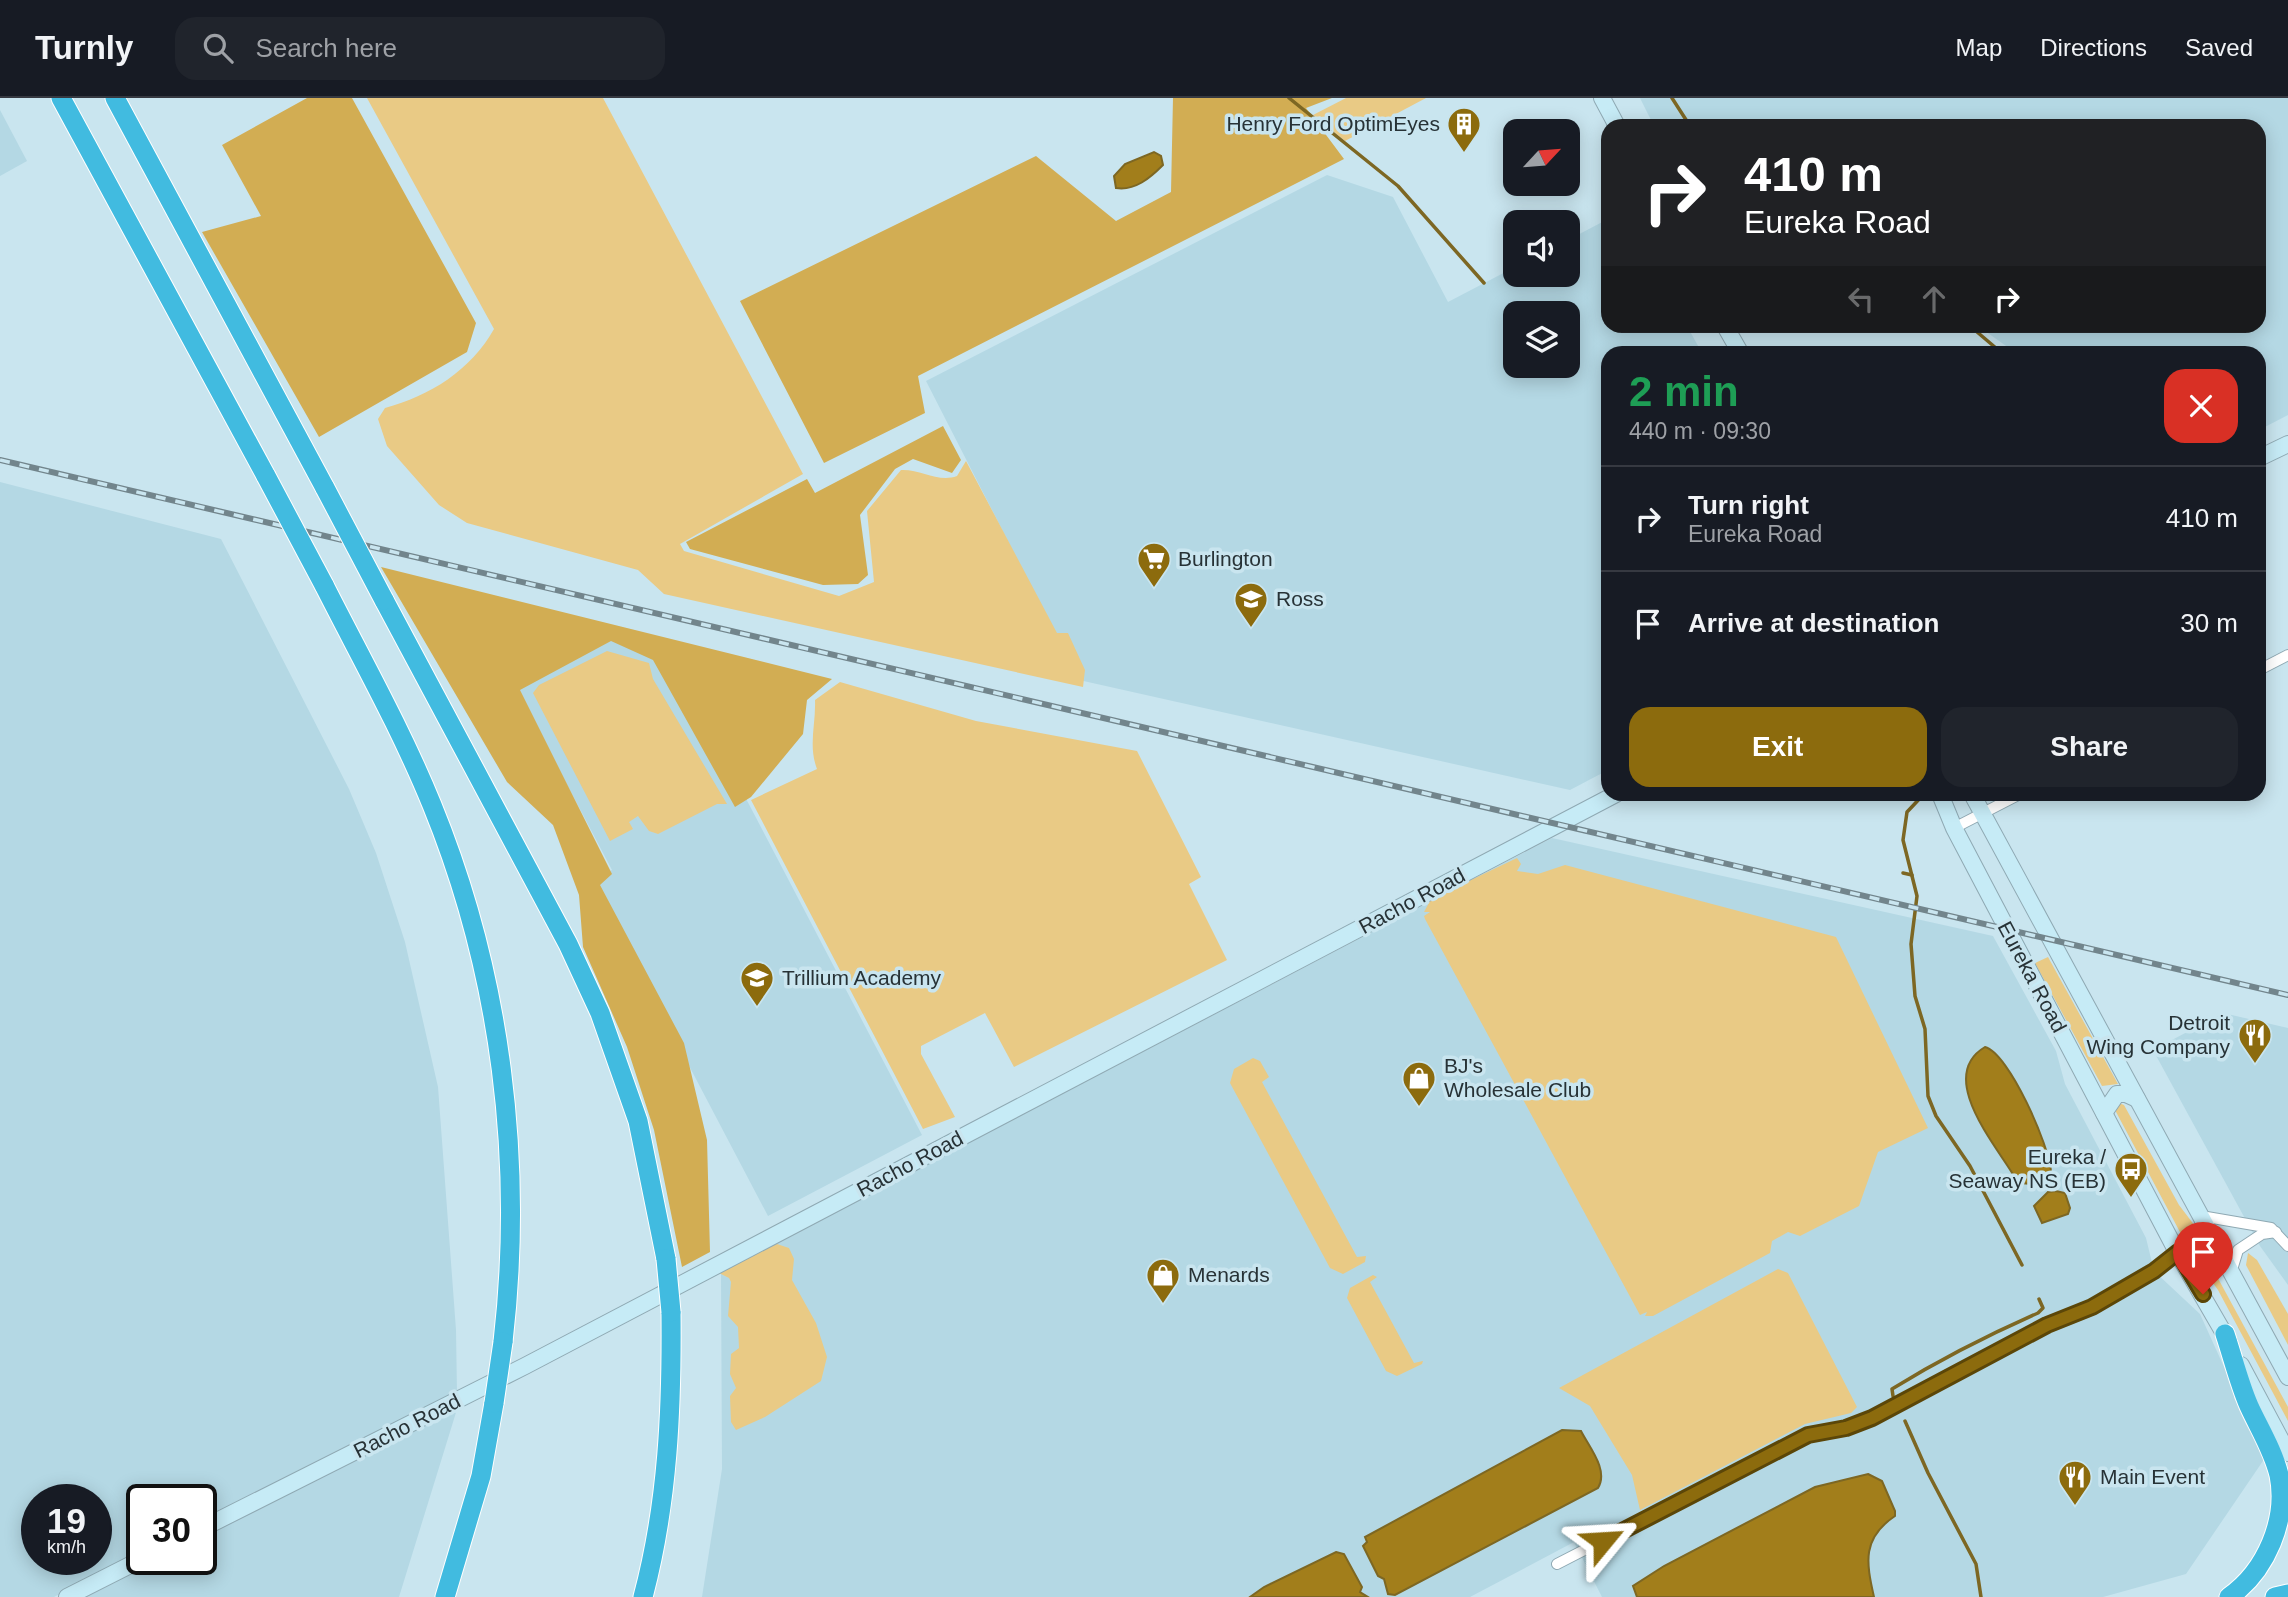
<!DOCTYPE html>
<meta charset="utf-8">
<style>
body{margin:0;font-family:Arial,sans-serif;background:#20242c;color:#f1f3f6;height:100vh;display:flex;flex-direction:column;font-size:26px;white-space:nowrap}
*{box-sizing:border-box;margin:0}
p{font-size:23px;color:#9ea1a6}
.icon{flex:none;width:38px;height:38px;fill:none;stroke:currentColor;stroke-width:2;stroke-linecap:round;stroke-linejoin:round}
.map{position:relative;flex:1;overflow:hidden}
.side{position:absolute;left:1601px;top:248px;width:665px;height:455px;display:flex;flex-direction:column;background:#171b24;border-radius:21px;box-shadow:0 4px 18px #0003}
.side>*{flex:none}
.guide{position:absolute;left:1601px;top:21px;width:665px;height:214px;border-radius:21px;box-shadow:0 4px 18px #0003;background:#202124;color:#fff;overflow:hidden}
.needle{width:46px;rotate:64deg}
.tools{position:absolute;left:1503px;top:21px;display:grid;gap:14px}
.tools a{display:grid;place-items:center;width:77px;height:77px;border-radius:14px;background:#171b24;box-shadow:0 4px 18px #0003;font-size:35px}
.speed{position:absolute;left:21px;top:1386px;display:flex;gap:14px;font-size:35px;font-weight:700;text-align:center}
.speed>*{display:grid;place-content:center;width:91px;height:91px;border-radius:50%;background:#171b24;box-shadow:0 4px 18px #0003;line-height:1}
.speed small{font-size:18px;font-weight:400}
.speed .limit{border:4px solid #111;border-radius:10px;background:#fff;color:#111}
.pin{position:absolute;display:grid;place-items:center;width:60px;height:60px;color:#fff;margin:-72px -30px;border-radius:50% 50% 50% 0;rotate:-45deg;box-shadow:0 0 7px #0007}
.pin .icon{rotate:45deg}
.me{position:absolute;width:77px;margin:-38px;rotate:63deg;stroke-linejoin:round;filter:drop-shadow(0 0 5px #0008)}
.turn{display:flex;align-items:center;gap:24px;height:147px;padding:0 28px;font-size:32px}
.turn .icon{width:91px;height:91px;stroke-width:2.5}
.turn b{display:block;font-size:49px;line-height:60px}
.lanes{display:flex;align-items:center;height:66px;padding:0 28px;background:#0003;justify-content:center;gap:35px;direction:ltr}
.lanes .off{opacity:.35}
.round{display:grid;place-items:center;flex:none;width:74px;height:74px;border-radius:21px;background:#20242c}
.summary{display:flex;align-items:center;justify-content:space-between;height:119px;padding:0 28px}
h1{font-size:42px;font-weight:600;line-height:52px;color:#1e9e55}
.cta{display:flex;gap:14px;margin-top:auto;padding:14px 28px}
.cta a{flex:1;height:80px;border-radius:21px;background:#8c6b0d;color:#fff;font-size:28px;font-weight:600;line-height:80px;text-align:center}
.cta a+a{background:#20242c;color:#f1f3f6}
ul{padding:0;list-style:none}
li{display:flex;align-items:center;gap:21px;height:105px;padding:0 28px;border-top:2px solid #363941}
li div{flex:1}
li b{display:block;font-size:26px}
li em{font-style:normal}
header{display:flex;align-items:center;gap:42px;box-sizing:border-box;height:98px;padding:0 35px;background:#171b24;border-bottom:2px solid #363941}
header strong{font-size:33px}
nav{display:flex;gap:38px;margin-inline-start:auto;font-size:24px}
.search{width:490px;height:63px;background:#20242c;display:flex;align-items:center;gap:18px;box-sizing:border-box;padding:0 24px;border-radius:21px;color:#9ea1a6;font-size:26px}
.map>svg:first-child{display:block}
.built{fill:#b4d8e4;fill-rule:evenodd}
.green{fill:#e9ca85}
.forest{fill:#d2ad53}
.water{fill:#a27e1b;stroke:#7d6723;stroke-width:2}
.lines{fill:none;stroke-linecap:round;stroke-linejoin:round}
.stream{stroke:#7d6723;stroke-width:3.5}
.street-casing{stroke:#8fa9b3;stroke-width:12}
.secondary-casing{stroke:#8fa9b3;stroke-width:18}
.highway-casing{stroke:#fff;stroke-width:21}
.street{stroke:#fff;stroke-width:10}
.secondary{stroke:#c6ebf6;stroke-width:16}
.highway{stroke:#41bbe0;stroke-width:19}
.rail-casing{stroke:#72858c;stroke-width:6}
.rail{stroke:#c9e5ef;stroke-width:3.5;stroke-dasharray:10;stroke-linecap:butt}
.highway-bridge-casing{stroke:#fff;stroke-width:21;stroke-linecap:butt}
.highway-bridge{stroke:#41bbe0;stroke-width:19}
.route-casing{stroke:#5b4608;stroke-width:18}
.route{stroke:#8c6b0d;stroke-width:12}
.labels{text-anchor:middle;stroke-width:7;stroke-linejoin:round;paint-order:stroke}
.poi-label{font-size:21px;fill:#273236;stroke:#c9e5ef;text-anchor:start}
.street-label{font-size:21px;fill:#273236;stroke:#c9e5ef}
</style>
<header>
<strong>Turnly</strong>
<div class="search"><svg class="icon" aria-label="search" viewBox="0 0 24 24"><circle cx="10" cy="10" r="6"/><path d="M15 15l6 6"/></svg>Search here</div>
<nav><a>Map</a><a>Directions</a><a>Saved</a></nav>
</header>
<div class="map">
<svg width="2288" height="1499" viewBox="0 0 2288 1499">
<rect width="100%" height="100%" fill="#c9e5ef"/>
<g class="built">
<path d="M 1640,0 L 2288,0 L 2288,317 L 2259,332 L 2259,256 L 2016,255 L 1978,228 L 2259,228 L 2259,28 L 1654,28 Z"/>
<path d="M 0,12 L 27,63 L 0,78 Z"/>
<path d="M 1327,77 L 1393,99 L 1448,204 L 1515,169 L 1516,177 L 1568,177 L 1568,142 L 1608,121 L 1608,228 L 1687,228 L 1702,255 L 1608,256 L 1608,672 L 1570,692 L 1079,582 L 926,283 ZM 1516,215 L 1568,215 L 1568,268 L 1516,268 Z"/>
<path d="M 0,384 L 221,441 L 349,691 L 376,755 L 405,844 L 438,989 L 456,1232 L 457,1296 L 201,1424 L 201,1402 L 142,1402 L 142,1454 L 54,1499 L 0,1499 ZM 37,1402 L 96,1402 L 96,1461 L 37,1461 Z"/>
<path d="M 611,530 L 664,544 L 922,1037 L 768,1118 L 592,783 L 612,772 L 512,582 Z"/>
<path d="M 1552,740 L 1993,838 L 2056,953 L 2065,986 L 2146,1140 L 2154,1173 L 2200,1216 L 2234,1291 L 2234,1300 L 2267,1357 L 2186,1476 L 2103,1499 L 1602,1499 L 1574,1444 L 1470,1499 L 702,1499 L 722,1371 L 721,1174 Z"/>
<path d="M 2223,915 L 2288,930 L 2288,1187 L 2260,1148 L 2153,952 Z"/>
<path d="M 458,1308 L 399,1499 L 81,1499 L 154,1461 L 201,1461 L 201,1438 Z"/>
</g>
<g class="green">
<path d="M 367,0 L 603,0 L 803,376 L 680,446 L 684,453 L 839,498 L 874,484 L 867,413 L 901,372 C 921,371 938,385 957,378 L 966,363 L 1057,535 L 1068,535 L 1085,572 L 1083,589 L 664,496 L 638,472 L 467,425 L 439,407 L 387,348 L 378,321 L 385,310 C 430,298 471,272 494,231 Z"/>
<path d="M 1346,0 L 1426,0 L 1345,43 L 1313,17 Z"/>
<path d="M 607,553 L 649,565 L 653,581 L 727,706 L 717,706 L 658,736 L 649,733 L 638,718 L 629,724 L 633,731 L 610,743 L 533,595 L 539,587 Z"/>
<path d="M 840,584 L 976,623 L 1137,653 L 1201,779 L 1189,786 L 1227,862 L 1014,969 L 985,915 L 921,948 L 921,956 L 955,1019 L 923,1031 L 751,702 L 817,671 C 808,647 816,627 815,602 Z"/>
<path d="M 1517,760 L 1521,766 L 1517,773 L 1538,776 L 1565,767 L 1836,839 L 1928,1030 L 1878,1054 L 1859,1108 L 1800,1138 L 1788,1134 L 1772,1143 L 1770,1155 L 1653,1218 L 1645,1218 L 1647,1214 L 1640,1217 L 1425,821 L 1424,818 L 1430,814 L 1424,814 L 1431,801 Z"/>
<path d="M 2048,859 L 2118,986 L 2102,988 L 2035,865 Z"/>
<path d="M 1253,960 L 1260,963 L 1269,979 L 1262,984 L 1357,1159 L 1366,1158 L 1365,1164 L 1343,1176 L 1330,1170 L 1230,985 L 1234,971 Z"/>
<path d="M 2119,1005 L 2124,1007 L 2179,1107 L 2198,1132 L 2181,1136 L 2115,1012 Z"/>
<path d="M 777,1146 L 789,1150 L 794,1161 L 792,1182 L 816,1225 L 827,1259 L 821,1283 L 765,1319 L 736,1332 L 731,1324 L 730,1298 L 736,1290 L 730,1276 L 731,1256 L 739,1250 L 738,1229 L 728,1218 L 731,1184 L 729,1180 L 717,1174 Z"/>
<path d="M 2197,1155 L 2208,1162 L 2288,1309 L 2288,1323 L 2218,1192 L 2193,1157 Z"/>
<path d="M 2248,1155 L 2257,1162 L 2288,1216 L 2288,1247 L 2246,1167 Z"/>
<path d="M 1778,1171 L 1788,1175 L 1857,1309 L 1851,1315 L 1805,1326 L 1640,1412 L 1632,1377 L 1590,1308 L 1559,1290 Z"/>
<path d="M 1373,1177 L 1377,1179 L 1370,1184 L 1414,1265 L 1423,1263 L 1422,1266 L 1397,1278 L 1386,1273 L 1347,1200 L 1350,1190 Z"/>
</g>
<g class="forest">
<path d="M 307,0 L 352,0 L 476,225 L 467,254 L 319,339 L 202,134 L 261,118 L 222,47 Z"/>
<path d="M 1173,0 L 1332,0 L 1306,10 L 1344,61 L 918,278 L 925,315 L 824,365 L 740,203 L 1036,58 L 1116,123 L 1171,94 Z"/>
<path d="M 943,328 L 961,362 L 952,375 L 913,361 L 895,371 L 860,417 L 868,477 L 858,486 L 823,487 L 690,451 L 686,444 L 807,381 L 815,395 Z"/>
<path d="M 381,469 L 832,581 L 807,602 L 803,636 L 751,699 L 735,709 L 653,562 L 611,543 L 520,592 L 612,776 L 600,787 L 684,945 L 707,1042 L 710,1154 L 682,1169 L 654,1032 L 627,949 L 583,849 L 579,797 L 553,727 L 507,684 Z"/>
</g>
<g class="water">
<path d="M 1154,54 L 1161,58 L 1163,67 C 1150,80 1135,93 1116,90 L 1114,78 L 1125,66 Z"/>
<path d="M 1985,949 C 2009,955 2050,1049 2051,1074 L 2031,1086 L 2021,1085 L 2014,1078 C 1995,1046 1936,978 1985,949 Z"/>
<path d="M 2056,1093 L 2065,1095 L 2070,1110 L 2068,1116 L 2042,1125 L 2034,1108 L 2048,1094 Z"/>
<path d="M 1562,1332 L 1581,1333 C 1589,1349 1609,1372 1598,1390 L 1395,1497 L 1388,1496 L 1384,1481 L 1378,1478 L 1363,1448 L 1367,1444 L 1365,1439 Z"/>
<path d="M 1868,1376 L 1882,1383 L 1895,1413 L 1895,1418 C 1862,1440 1866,1464 1874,1499 L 1637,1499 L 1633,1488 L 1664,1468 L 1815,1389 Z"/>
<path d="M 1336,1454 L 1344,1456 L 1362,1489 L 1360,1494 L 1368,1499 L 1250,1499 L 1264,1489 Z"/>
</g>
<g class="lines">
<g class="stream">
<path d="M 1289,0 L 1398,88 L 1484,185"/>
<path d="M 1672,0 L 1690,28"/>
<path d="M 1970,228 L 2003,256"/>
<path d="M 1924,696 L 1907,714 L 1903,742 L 1917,798 L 1911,846 L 1915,898 L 1925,931 L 1928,998 L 1936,1018 L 1970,1068 L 2022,1167"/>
<path d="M 1903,775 L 1912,777"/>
<path d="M 1893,1298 L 1892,1291 C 1939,1262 1988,1237 2038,1215 L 2043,1210 L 2039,1201"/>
<path d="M 1905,1323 L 1928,1375 L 1976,1466 L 1981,1499"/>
</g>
<defs>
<g id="street">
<path d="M 2259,572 L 2288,557"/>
<path d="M 1954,730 L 2020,696"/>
<path d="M 2201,1118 L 2271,1130 L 2288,1148"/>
<path d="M 2231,1175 L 2238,1152 L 2262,1136 L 2276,1134"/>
<path d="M 1557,1466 L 1808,1337 L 1846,1330 L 1872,1320 L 2047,1227 L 2092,1209 L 2154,1173 L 2177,1154"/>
</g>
<g id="secondary">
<path d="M 1602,0 L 1617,28"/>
<path d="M 1725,228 L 1741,256"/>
<path d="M 2259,360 L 2288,346"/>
<path d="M 1940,696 L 1954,730 L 2177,1154 L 2229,1244"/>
<path d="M 1972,696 L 2288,1279"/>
<path d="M 2104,1015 L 2117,996 L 2126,996 L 2137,1001"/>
<path d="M 2177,1154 C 2195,1144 2201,1143 2219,1152"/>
<path d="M 2241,1267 L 2288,1355"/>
<path d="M 201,1431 L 525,1268 L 1616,696"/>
<path d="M 67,1499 L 142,1461"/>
</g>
<g id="highway">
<path d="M 61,0 L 266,378"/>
<path d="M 115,0 L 325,390"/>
<path d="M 324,487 C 361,560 401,631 432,707 C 501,876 524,1063 503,1244"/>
<path d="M 384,502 L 568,846 L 600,915 L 638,1023 L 666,1161"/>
<path d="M 2225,1236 C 2233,1260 2239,1285 2249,1308 C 2259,1330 2273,1352 2279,1377 C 2288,1422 2266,1473 2229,1499"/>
<path d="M 445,1499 L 481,1378 L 494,1305"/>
<path d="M 643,1499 C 668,1405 672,1310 671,1214"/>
<path d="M 2275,1499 L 2288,1496"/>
</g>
</defs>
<use href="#street" class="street-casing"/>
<use href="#secondary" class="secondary-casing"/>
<use href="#highway" class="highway-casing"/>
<use href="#street" class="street"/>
<use href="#secondary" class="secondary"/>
<use href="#highway" class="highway"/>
<defs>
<path id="rail" d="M 0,362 L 2288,897"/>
</defs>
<use href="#rail" class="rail-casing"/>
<use href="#rail" class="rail"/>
<defs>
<g id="highway-bridge">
<path d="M 266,378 L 324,487"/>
<path d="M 325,390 L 384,502"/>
<path d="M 666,1161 L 671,1214"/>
<path d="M 494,1305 L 503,1244"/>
</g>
</defs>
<use href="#highway-bridge" class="highway-bridge-casing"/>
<use href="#highway-bridge" class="highway-bridge"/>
</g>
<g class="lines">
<defs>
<path id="route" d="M 1603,1443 L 1808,1337 L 1846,1330 L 1872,1320 L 2047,1227 L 2092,1209 L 2154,1173 L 2178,1154 L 2203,1196"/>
</defs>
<use href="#route" class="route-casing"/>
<use href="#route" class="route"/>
</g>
<defs>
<symbol id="building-pin" viewBox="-11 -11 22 30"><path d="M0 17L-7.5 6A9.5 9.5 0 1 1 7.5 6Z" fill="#8c6b0d" stroke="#c9e5ef"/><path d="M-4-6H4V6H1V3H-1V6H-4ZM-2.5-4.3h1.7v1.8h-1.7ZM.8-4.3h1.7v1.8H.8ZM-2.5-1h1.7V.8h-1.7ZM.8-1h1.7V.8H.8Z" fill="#fff"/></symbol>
<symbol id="supermarket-pin" viewBox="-11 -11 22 30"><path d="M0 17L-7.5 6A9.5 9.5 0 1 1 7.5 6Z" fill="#8c6b0d" stroke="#c9e5ef"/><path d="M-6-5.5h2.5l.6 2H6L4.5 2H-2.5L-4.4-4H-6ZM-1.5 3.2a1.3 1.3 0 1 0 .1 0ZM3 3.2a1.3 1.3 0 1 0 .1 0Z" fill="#fff"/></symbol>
<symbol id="university-pin" viewBox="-11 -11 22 30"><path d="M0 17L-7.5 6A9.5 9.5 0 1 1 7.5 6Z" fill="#8c6b0d" stroke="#c9e5ef"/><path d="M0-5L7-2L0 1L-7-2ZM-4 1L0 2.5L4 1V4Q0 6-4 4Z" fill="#fff"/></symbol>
<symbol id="school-pin" viewBox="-11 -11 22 30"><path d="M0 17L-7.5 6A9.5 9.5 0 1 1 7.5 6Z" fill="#8c6b0d" stroke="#c9e5ef"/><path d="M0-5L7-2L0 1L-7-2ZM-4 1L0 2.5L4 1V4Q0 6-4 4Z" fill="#fff"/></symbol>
<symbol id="restaurant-pin" viewBox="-11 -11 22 30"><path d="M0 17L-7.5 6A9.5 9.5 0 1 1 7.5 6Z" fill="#8c6b0d" stroke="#c9e5ef"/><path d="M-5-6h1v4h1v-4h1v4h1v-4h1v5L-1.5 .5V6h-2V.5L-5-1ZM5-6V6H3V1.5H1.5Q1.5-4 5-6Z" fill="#fff"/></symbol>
<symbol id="shop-pin" viewBox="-11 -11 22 30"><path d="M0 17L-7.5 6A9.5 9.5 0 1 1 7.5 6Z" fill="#8c6b0d" stroke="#c9e5ef"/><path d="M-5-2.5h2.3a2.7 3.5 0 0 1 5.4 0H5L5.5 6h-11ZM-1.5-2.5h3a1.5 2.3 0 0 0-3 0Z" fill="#fff"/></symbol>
<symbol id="bus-pin" viewBox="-11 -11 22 30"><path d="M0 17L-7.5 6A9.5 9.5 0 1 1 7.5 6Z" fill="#8c6b0d" stroke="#c9e5ef"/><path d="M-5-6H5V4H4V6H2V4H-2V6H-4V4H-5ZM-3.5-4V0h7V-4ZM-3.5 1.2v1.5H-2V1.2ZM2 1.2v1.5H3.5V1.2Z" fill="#fff"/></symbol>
</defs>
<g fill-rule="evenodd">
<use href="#building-pin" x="1445" y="7" width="38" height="52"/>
<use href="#supermarket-pin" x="1135" y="442" width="38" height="52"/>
<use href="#university-pin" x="1232" y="482" width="38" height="52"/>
<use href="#school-pin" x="738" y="861" width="38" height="52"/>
<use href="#restaurant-pin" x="2236" y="918" width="38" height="52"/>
<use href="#shop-pin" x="1400" y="961" width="38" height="52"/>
<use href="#bus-pin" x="2112" y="1052" width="38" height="52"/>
<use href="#shop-pin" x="1144" y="1158" width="38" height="52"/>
<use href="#restaurant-pin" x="2056" y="1360" width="38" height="52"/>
</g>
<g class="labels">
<g class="poi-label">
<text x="1440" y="33" text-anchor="end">Henry Ford OptimEyes</text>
<text x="1178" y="468">Burlington</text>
<text x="1276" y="508">Ross</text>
<text x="782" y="887">Trillium Academy</text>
<text x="2230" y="932" text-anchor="end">Detroit<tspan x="2230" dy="24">Wing Company</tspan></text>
<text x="1444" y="975">BJ's<tspan x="1444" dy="24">Wholesale Club</tspan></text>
<text x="2106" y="1066" text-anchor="end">Eureka /<tspan x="2106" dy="24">Seaway NS (EB)</tspan></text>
<text x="1188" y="1184">Menards</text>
<text x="2100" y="1386">Main Event</text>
</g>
<g class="street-label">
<text transform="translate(1412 803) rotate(-28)" y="7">Racho Road</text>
<text transform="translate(2032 879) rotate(62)" y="7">Eureka Road</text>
<text transform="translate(910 1066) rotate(-28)" y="7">Racho Road</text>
<text transform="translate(407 1328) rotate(-27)" y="7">Racho Road</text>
</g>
</g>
</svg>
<div class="tools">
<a><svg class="needle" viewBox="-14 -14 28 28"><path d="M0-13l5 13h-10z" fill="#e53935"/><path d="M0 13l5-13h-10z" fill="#9ea1a6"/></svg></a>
<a><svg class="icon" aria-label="sound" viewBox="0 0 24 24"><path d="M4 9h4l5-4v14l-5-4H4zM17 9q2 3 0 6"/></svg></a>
<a><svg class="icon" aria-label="layers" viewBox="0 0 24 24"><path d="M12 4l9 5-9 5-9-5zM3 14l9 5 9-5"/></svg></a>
</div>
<div class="speed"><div>19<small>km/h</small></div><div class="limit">30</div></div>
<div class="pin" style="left:2203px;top:1196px;background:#d93025"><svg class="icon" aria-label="arrive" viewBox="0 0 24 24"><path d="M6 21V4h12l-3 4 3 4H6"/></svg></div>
<svg class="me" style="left:1603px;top:1443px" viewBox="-20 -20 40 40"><path d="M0-17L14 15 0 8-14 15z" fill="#8c6b0d" stroke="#fff" stroke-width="4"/></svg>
<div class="guide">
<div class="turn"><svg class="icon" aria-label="right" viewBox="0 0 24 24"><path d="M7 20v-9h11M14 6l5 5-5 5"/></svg><div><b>410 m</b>Eureka Road</div></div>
<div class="lanes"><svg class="icon off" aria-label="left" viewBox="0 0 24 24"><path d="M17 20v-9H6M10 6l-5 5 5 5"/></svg><svg class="icon off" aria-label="ahead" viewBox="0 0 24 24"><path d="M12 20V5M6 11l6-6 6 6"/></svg><svg class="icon" aria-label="right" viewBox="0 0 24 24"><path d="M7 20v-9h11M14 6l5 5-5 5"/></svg></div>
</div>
<section class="side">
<div class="summary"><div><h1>2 min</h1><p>440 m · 09:30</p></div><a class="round" style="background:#d93025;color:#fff"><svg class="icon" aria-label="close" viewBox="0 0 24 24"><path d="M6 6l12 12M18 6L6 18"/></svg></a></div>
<ul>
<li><svg class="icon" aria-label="right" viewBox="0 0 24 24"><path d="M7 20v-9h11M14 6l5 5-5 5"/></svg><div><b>Turn right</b><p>Eureka Road</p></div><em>410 m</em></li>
<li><svg class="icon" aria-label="arrive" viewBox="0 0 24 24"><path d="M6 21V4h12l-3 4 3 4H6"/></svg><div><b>Arrive at destination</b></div><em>30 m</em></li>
</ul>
<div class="cta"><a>Exit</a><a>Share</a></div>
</section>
</div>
